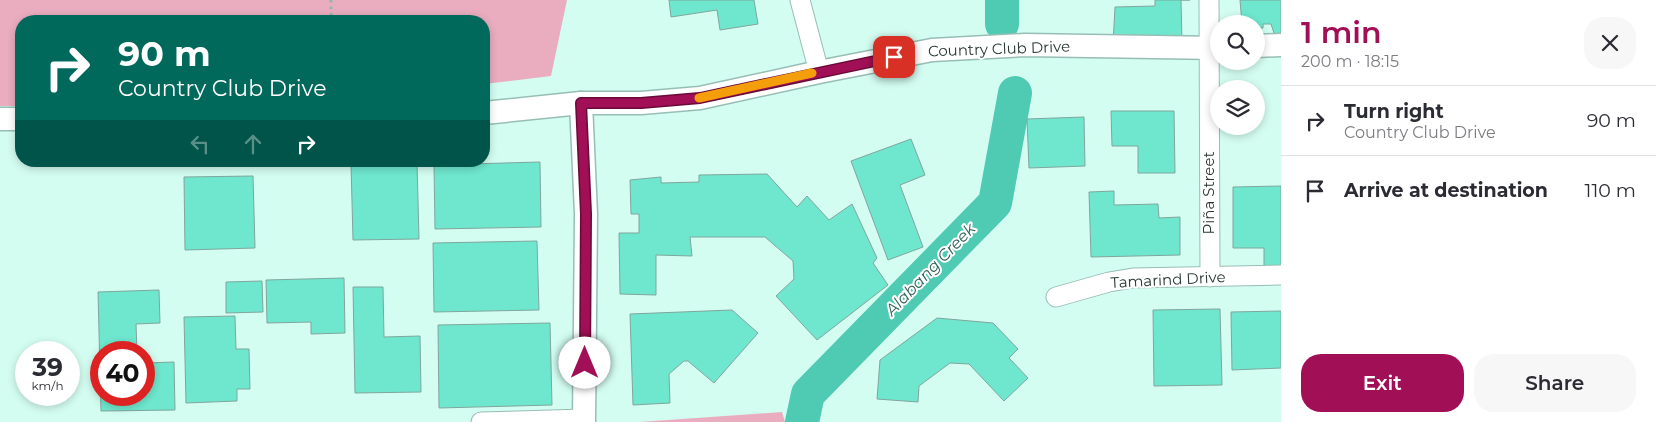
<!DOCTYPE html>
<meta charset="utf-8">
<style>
body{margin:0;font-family:Montserrat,sans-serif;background:#f7f7f7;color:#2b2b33;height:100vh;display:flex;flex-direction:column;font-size:19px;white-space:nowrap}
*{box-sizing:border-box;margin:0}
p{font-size:16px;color:#7c7c81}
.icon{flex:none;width:28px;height:28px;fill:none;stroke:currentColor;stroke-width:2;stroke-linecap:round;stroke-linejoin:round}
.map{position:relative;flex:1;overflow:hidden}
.panel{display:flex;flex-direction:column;background:#fff;width:375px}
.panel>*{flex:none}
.guide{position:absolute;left:15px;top:15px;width:475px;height:152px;border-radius:20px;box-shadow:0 2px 8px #0003;background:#00695c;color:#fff;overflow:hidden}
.buttons{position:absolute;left:1210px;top:15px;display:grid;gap:10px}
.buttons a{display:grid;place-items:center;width:55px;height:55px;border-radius:50%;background:#fff;box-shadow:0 2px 8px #0003;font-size:25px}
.speed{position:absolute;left:15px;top:341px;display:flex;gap:10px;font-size:25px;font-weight:700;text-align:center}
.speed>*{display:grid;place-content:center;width:65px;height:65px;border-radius:50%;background:#fff;box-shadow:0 2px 8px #0003;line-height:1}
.speed small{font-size:12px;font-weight:400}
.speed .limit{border:8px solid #d22;background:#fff;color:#111}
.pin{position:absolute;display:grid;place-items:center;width:42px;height:42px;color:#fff;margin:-21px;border-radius:10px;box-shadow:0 2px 8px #0006}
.me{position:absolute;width:55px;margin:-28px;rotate:0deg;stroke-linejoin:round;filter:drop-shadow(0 0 4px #0008)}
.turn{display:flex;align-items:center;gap:18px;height:105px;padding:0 20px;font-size:22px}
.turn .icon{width:65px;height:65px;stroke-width:2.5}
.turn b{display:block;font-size:35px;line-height:42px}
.lanes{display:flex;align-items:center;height:48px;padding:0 20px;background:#0003;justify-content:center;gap:25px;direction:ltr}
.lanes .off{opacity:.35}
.round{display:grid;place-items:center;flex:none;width:52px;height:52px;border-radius:20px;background:#f7f7f7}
.head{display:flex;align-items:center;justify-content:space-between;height:85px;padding:0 20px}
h1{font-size:30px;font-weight:600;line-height:38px;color:#a10f56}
.action{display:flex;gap:10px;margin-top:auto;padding:10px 20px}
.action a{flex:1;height:58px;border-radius:20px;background:#a10f56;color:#fff;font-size:20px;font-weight:600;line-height:58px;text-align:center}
.action a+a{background:#f7f7f7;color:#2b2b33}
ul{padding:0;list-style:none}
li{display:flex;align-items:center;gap:15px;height:70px;padding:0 20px;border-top:1px solid #e1e1e2}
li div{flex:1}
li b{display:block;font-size:19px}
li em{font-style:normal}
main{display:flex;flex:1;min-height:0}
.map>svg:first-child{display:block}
.green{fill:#eaadbf}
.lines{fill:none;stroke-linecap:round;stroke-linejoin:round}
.river{stroke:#4fcab3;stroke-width:34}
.building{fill:#6fe7ce;stroke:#7fa69c}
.minor-casing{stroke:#97beb4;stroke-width:21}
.tertiary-casing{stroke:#97beb4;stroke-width:25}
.path{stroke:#95b5ac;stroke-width:3;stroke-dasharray:2.5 4;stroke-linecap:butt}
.minor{stroke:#fff;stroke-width:19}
.tertiary{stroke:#fff;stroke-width:22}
.route-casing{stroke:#690a38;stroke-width:12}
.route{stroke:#a10f56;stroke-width:9}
.slow{stroke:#f59e0b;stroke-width:9}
.labels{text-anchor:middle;stroke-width:4;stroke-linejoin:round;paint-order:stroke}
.street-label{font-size:15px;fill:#273733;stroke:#fff}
.water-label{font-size:16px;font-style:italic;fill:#2e6156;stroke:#fff}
</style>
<main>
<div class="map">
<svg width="1281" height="422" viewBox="0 0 1281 422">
<rect width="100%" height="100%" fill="#d4fdf2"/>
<g class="green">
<path d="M 0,0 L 567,0 L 551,76 L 484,84 L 484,21 L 21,21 L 21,106 L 0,106 Z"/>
<path d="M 782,412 L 785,422 L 639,422 Z"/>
</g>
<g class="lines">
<g class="river">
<path d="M 1002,0 L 1002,24"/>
<path d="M 802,422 L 808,394 L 995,203 L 1015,93"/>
</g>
</g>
<g class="building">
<path d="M 669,0 L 754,0 L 758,24 L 720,30 L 717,10 L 671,17 Z"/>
<path d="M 1155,0 L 1190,0 L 1181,0 L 1182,43 L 1113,44 L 1115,7 L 1155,6 Z"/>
<path d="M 1240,0 L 1281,0 L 1281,37 L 1274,33 L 1271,24 L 1263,24 L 1263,28 L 1256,28 L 1256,24 L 1242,24 Z"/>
<path d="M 1111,111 L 1174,111 L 1175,173 L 1138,173 L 1138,146 L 1112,146 Z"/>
<path d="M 1084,117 L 1085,166 L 1029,168 L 1027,119 Z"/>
<path d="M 911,139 L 925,175 L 900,185 L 923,247 L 888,260 L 851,161 Z"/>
<path d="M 417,162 L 419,239 L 353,240 L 351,164 Z"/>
<path d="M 540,162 L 541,227 L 435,229 L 434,165 Z"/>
<path d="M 767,174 L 797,207 L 807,196 L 829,220 L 852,204 L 877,258 L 873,263 L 888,285 L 817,340 L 776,296 L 794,279 L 793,261 L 765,237 L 690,237 L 692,256 L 656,255 L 656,295 L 620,294 L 619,233 L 639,233 L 639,214 L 631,214 L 630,180 L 661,177 L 661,183 L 699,182 L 699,175 Z"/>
<path d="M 253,176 L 255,248 L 185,250 L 184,177 Z"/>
<path d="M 1281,186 L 1281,266 L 1264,267 L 1264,248 L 1233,248 L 1233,187 Z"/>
<path d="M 1114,191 L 1114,205 L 1158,204 L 1159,218 L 1180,217 L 1180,255 L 1091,257 L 1089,192 Z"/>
<path d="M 537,241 L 539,310 L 434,312 L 433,243 Z"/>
<path d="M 344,278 L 345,333 L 311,334 L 311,322 L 267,323 L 266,280 Z"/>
<path d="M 262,281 L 263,312 L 226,313 L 226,282 Z"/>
<path d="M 353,287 L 383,287 L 384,337 L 420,336 L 421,392 L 355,393 Z"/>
<path d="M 159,290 L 160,323 L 136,324 L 137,352 L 101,352 L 101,395 L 144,395 L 144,363 L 174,362 L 175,410 L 101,411 L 98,292 Z"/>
<path d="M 1220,309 L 1222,385 L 1154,386 L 1153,310 Z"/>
<path d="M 732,310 L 758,333 L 714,383 L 688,361 L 684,361 L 669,374 L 670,403 L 633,405 L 630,314 Z"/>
<path d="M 1281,311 L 1281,368 L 1232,370 L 1231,312 Z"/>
<path d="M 235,316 L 236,349 L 249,349 L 250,389 L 237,389 L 237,401 L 186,403 L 184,317 Z"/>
<path d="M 937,318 L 993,323 L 1018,349 L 1009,358 L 1028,378 L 1004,401 L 969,364 L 950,363 L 919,386 L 918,402 L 877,399 L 880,360 Z"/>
<path d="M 550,323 L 552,405 L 439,408 L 438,325 Z"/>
</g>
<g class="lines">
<defs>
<g id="minor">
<path d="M 800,0 L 819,72"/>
<path d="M 1209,0 L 1210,277"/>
<path d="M 1056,297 L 1109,282 L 1133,278 L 1281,275"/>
<path d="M 481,422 L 584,419"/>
</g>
<g id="tertiary">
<path d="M 1256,46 L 1281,45"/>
<path d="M 581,103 L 586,214 L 584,422"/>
<path d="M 484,113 L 581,103 L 641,103 L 700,98 L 819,72 L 932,50 L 1025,45 L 1219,48"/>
<path d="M 0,119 L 21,119"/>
</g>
</defs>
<use href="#minor" class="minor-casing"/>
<use href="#tertiary" class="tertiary-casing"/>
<path class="path" d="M 331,0 L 331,21"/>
<use href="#minor" class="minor"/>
<use href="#tertiary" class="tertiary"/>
</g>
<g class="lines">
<defs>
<path id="route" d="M 585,363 L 586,214 L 581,103 L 641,103 L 700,98 L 894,57"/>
</defs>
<use href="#route" class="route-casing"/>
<use href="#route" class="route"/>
<path class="slow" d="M 699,98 L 812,73"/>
</g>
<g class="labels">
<g class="street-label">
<text transform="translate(999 49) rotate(-2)" y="5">Country Club Drive</text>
<text transform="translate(1209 193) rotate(-90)" y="5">Piña Street</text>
<text transform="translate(1168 280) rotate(-3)" y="5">Tamarind Drive</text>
</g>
<g class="water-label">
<text transform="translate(930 269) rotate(-46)" y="6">Alabang Creek</text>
</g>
</g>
</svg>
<div class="buttons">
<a><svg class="icon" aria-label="search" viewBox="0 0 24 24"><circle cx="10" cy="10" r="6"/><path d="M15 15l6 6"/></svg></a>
<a><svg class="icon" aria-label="layers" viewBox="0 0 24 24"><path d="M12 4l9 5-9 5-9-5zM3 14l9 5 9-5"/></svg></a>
</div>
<div class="speed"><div>39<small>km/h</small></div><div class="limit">40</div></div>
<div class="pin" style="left:894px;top:57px;background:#d93025"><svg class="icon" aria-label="arrive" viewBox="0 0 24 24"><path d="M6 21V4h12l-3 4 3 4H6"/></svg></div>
<svg class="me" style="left:585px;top:363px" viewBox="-20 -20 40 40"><circle r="19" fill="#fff"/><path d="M0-13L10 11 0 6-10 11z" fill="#a10f56"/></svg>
<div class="guide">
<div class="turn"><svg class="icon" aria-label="right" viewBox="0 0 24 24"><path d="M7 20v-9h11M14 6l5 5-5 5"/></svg><div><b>90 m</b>Country Club Drive</div></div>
<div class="lanes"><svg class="icon off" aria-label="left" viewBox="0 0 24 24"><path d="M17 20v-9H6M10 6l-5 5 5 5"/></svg><svg class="icon off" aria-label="ahead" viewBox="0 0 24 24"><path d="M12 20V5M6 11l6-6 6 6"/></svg><svg class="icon" aria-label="right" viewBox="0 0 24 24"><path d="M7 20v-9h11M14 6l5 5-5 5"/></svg></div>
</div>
</div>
<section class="panel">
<div class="head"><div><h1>1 min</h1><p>200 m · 18:15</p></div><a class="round"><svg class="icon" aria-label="close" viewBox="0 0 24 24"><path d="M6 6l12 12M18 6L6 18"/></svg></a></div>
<ul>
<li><svg class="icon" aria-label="right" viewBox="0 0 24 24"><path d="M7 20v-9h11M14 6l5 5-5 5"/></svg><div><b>Turn right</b><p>Country Club Drive</p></div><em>90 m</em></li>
<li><svg class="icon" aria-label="arrive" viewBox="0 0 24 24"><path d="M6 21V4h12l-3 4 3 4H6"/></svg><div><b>Arrive at destination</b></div><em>110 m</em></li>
</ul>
<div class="action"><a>Exit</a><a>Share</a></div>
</section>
</main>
